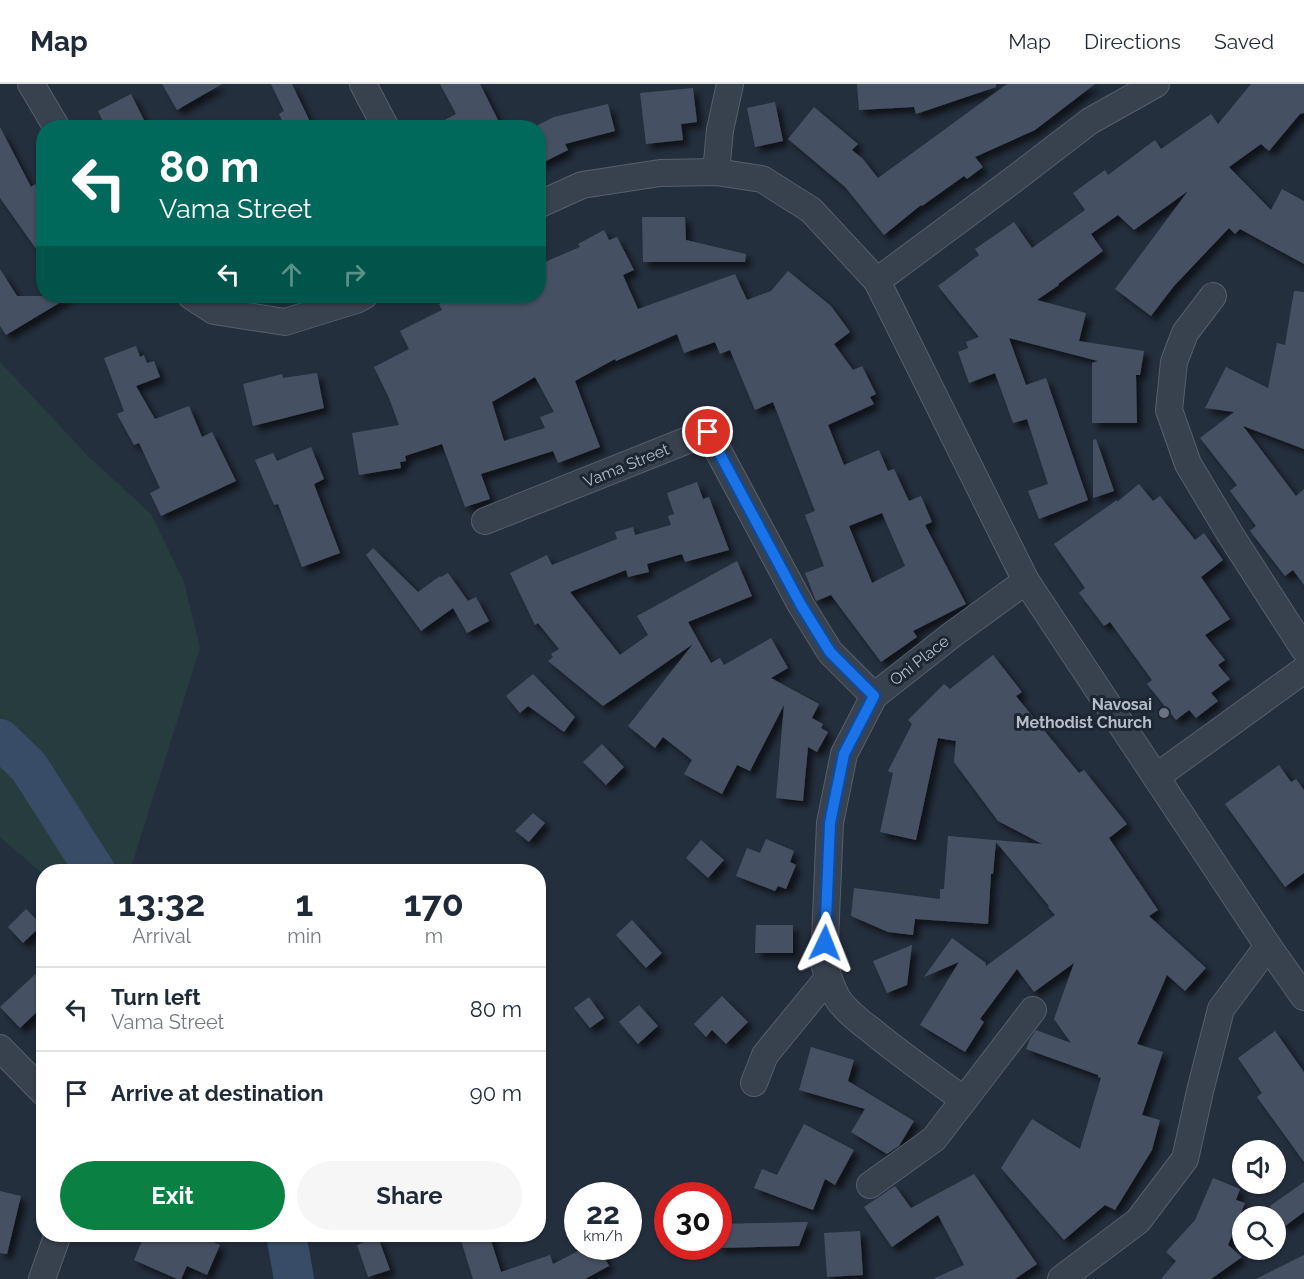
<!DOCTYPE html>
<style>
body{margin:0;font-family:Raleway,sans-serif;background:#f6f6f7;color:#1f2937;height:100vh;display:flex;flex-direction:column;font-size:22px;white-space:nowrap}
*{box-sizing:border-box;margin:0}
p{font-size:20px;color:#747a83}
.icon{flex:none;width:33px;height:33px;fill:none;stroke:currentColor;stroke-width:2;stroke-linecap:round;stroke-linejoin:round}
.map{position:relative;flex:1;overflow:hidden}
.side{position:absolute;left:36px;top:780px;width:510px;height:378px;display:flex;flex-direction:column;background:#fff;border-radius:24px;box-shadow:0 2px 4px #0004}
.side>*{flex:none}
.top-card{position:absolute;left:36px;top:36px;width:510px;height:183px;border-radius:24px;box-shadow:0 2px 4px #0004;background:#00695c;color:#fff;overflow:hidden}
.tools{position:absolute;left:1232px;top:1056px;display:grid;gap:12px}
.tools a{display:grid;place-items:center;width:54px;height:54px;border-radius:50%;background:#fff;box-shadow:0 2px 4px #0004;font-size:30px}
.speed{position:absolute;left:564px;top:1098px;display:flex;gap:12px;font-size:30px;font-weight:700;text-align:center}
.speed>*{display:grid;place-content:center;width:78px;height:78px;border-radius:50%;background:#fff;box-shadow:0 2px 4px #0004;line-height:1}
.speed small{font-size:15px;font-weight:400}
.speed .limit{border:9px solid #d22;background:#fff;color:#111}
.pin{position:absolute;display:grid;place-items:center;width:51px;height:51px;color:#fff;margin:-26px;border:3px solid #fff;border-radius:50%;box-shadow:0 2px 6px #0007}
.me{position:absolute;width:66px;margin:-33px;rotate:2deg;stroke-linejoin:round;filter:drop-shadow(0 0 4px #0008)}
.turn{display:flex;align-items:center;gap:21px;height:126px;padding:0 24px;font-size:27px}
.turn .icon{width:78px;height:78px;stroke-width:2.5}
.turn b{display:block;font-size:42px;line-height:51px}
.lanes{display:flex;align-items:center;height:57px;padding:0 24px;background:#0003;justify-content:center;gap:30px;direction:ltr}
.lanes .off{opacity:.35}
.eta{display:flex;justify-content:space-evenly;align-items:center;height:102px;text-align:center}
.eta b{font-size:36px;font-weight:700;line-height:42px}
.primary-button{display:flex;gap:12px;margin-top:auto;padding:12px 24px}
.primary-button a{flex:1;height:69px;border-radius:36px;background:#0b8043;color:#fff;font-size:24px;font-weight:700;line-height:69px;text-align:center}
.primary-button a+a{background:#f6f6f7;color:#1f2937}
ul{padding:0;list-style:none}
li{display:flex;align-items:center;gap:18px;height:84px;padding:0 24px;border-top:2px solid #e0e1e3}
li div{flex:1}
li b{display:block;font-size:22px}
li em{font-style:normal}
header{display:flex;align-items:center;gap:36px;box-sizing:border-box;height:84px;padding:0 30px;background:#fff;border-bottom:2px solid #e0e1e3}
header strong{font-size:28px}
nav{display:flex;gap:33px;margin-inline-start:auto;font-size:21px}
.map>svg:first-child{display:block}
.green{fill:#263c3f}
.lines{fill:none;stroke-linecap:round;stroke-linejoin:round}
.river{stroke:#394c67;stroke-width:40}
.building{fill:#455162;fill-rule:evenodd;filter:url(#shadow)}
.minor-casing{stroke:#565f6c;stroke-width:28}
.minor{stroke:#38414e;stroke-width:26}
.route-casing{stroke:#114b97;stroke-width:15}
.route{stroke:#1a73e8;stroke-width:10}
.worship-dot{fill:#6b7280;stroke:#1d2633;stroke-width:2}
.labels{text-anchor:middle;stroke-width:6;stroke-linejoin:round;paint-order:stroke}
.street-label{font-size:16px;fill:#b4bcc9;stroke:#1d2633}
.poi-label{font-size:16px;font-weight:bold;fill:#b4bcc9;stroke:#1d2633;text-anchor:end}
</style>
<header>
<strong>Map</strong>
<nav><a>Map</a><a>Directions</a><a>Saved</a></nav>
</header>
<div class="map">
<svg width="1304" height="1195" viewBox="0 0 1304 1195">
<defs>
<filter id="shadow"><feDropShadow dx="5.5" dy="5.5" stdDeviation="3" flood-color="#0009"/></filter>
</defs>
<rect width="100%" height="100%" fill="#242f3e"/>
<path class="green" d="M 0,278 L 88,372 L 151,430 L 184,498 L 200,564 L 130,787 L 44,788 L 43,790 L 0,753 Z"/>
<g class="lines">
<g class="river">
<path d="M 0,655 L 29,683 L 96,788"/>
<path d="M 286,1150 L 294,1195"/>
</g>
</g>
<g class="building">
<path d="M 162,0 L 222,0 L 177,26 Z"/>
<path d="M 271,0 L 292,0 L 313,44 L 286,44 L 279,30 L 284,27 Z"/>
<path d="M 440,0 L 480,0 L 502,44 L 430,44 L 456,30 Z"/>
<path d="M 857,0 L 996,0 L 996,3 L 916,30 L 914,23 L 859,26 Z"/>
<path d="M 1007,0 L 1095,0 L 1035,46 L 975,73 L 983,83 L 967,95 L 964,92 L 922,122 L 921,121 L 884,151 L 845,103 L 788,55 L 814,23 L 858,60 L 852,66 L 863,75 L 878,94 Z"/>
<path d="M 1251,0 L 1304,0 L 1304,29 L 1300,30 L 1269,67 L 1261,60 L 1229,83 L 1271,126 L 1282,105 L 1304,117 L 1304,180 L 1240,145 L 1235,150 L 1229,144 L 1174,202 L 1151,232 L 1115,205 L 1188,107 L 1134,146 L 1118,131 L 1091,150 L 1103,167 L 1058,200 L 1059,201 L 1037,216 L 1086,229 L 1079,257 L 1144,267 L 1140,291 L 1136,291 L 1137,339 L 1092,339 L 1092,279 L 1098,277 L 1009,254 L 1026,301 L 1046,294 L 1088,416 L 1039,435 L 1028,407 L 1048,400 L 1027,335 L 1013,339 L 995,289 L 969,299 L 958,268 L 968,264 L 966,258 L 979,253 L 938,202 L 979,171 L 975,165 L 1014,138 L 1032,164 L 1085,126 L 1073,109 L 1105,86 L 1108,91 L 1155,56 L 1161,65 L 1211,30 L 1218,40 Z"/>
<path d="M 693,4 L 697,38 L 681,40 L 683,56 L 646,60 L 640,9 Z"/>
<path d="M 131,10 L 148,44 L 106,44 L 98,27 Z"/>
<path d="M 775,18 L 783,57 L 755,63 L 747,24 Z"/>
<path d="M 608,20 L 615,47 L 565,60 L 568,66 L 538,81 L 538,41 L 554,33 Z"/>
<path d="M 0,43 L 31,103 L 35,100 L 44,113 L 44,176 L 0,114 Z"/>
<path d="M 642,133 L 685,133 L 686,156 L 746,170 L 745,178 L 643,178 Z"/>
<path d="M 604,146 L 609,156 L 617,153 L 634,186 L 623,191 L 638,225 L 735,190 L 747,216 L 771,207 L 788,187 L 831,222 L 850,248 L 834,260 L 853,286 L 862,282 L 876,310 L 870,313 L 874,320 L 828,341 L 844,381 L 879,366 L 888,387 L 894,385 L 909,417 L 921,412 L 932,438 L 925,441 L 966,520 L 913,547 L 917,553 L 881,578 L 831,511 L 816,517 L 805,489 L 824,482 L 805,431 L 815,427 L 773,318 L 755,326 L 730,266 L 720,270 L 715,258 L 684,269 L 677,250 L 616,277 L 615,275 L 575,297 L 600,363 L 558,379 L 553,367 L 481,390 L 490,415 L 465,423 L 442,360 L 405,372 L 406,377 L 400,378 L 401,384 L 359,391 L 352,349 L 399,341 L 389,314 L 374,283 L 409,265 L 400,247 L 442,226 L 439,220 L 456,212 L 538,212 L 538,181 L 580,163 L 578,160 ZM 535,293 L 554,328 L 540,333 L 545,344 L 504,357 L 492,318 ZM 882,429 L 905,482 L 872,499 L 849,442 Z"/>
<path d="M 0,185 L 17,212 L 71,212 L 6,251 L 0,242 Z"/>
<path d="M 1294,207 L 1304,208 L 1304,365 L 1243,342 L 1296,412 L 1304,405 L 1304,501 L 1293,486 L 1285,492 L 1250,447 L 1256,442 L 1230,407 L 1237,401 L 1200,354 L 1234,328 L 1205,324 L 1226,283 L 1268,304 L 1277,259 L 1285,261 Z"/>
<path d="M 136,262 L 140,273 L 144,271 L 147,279 L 154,277 L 160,293 L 136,302 L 155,335 L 189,322 L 202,353 L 212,348 L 236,397 L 161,432 L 150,409 L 160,404 L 139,359 L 134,361 L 117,330 L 124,327 L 104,274 Z"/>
<path d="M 317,289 L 324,324 L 253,342 L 243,300 L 282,290 L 283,294 Z"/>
<path d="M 1096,355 L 1114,407 L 1093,414 L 1093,356 Z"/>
<path d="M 311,363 L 324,395 L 314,400 L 340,469 L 302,483 L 278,420 L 274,421 L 255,376 L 273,369 L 277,377 Z"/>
<path d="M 697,398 L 703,415 L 709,413 L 729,466 L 685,478 L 682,470 L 647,480 L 649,488 L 628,493 L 626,486 L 570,508 L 620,571 L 648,551 L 637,532 L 737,477 L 752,512 L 688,538 L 711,579 L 720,574 L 724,581 L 771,554 L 788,584 L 771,594 L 819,620 L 812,634 L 823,640 L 821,644 L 828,648 L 817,668 L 808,663 L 803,717 L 776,714 L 784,621 L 750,687 L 737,681 L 722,710 L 684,690 L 692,676 L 663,653 L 655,664 L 628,642 L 693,560 L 603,622 L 548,577 L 553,573 L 551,570 L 559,565 L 538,539 L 535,541 L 510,489 L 547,471 L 552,481 L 617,455 L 615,448 L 633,443 L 635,451 L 671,441 L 668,432 L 674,430 L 667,409 Z"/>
<path d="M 1139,400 L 1153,417 L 1160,412 L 1195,456 L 1204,449 L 1223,476 L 1201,493 L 1230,535 L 1205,551 L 1225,576 L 1218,581 L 1230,595 L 1211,609 L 1218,617 L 1196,634 L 1189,626 L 1176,636 L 1147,600 L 1152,596 L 1110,538 L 1104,542 L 1079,509 L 1085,504 L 1054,460 L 1117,416 L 1117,418 Z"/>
<path d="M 373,464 L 418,508 L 440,492 L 441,493 L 448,489 L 468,517 L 476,513 L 489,537 L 467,549 L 453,524 L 421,547 L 366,471 Z"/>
<path d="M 993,571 L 1022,608 L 1016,612 L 1079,689 L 1084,686 L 1127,740 L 1109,754 L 1158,826 L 1149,832 L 1206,884 L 1185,907 L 1167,891 L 1137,960 L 1163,968 L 1142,1031 L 1160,1036 L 1152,1066 L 1115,1126 L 1105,1121 L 1064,1156 L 1001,1084 L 1032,1035 L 1080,1065 L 1101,994 L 1098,993 L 1098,991 L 1026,965 L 1030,955 L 1036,946 L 1071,959 L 1054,935 L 1074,879 L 1034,908 L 1017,885 L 980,935 L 984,938 L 965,968 L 920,941 L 959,878 L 924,893 L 952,854 L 986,879 L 986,882 L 1055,831 L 1048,823 L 1049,822 L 996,758 L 993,790 L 991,790 L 988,840 L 915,835 L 913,851 L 888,848 L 851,832 L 854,804 L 940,815 L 940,805 L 944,805 L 948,752 L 1042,760 L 998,737 L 954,678 L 956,657 L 938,654 L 916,756 L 880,748 L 893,689 L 888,687 L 912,640 L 908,636 L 944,600 L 950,605 Z"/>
<path d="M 533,590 L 575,633 L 564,648 L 528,622 L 520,629 L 506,612 Z"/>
<path d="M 602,660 L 624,683 L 606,701 L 583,678 Z"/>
<path d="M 1279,681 L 1291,698 L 1296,695 L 1304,706 L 1304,789 L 1285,803 L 1225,720 Z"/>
<path d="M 533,729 L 545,739 L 529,758 L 515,747 Z"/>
<path d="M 766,755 L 794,767 L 790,778 L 796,781 L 786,805 L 778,802 L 775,807 L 736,792 L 747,764 L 760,769 Z"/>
<path d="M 701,756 L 724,776 L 708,794 L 686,774 Z"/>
<path d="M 26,825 L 42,841 L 23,859 L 8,843 Z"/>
<path d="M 632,836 L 662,869 L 646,884 L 616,851 Z"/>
<path d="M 756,841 L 793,841 L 793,869 L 755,869 Z"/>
<path d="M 912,861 L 907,901 L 887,909 L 873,877 Z"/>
<path d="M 44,882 L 44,921 L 20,944 L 0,923 Z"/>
<path d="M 722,912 L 748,938 L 726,960 L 712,946 L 706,953 L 694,940 Z"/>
<path d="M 589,913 L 604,934 L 590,944 L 574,924 Z"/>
<path d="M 639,921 L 658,942 L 638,960 L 619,938 Z"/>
<path d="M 1275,947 L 1304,988 L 1304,1078 L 1257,1013 L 1262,1009 L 1238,974 Z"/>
<path d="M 811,963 L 854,976 L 848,997 L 914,1037 L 899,1062 L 887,1070 L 851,1048 L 865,1025 L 799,1006 Z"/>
<path d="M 804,1040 L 854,1066 L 835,1101 L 825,1095 L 813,1126 L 754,1104 L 762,1085 L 777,1091 Z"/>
<path d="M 974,1090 L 1037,1180 L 1015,1195 L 933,1195 L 964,1181 L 938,1131 L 892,1163 L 864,1123 L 895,1102 L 911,1124 Z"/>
<path d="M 1213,1094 L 1240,1105 L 1236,1116 L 1245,1119 L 1228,1161 L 1242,1173 L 1211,1195 L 1161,1195 L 1176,1177 L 1166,1168 L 1195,1136 Z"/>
<path d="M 1304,1098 L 1304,1128 L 1284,1143 L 1270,1122 Z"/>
<path d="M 0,1107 L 21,1112 L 7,1170 L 0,1169 Z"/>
<path d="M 808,1138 L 799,1162 L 718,1164 L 718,1140 Z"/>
<path d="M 860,1147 L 863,1191 L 827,1193 L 824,1149 Z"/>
<path d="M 161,1150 L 195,1150 L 220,1161 L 207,1191 L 187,1182 L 181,1195 L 177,1195 L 134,1176 L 144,1152 L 158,1158 Z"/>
<path d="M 459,1150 L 489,1150 L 501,1188 L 550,1171 L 553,1180 L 588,1162 L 599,1162 L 609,1182 L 585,1195 L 473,1195 Z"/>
<path d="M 378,1153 L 390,1186 L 368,1193 L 357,1161 Z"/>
<path d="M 1304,1171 L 1304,1195 L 1256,1195 Z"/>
</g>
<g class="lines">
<defs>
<g id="minor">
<path d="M 31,0 L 57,44"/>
<path d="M 363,0 L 386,44"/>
<path d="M 716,88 L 720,46 L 730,0"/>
<path d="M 538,121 L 582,101 L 660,89 L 716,88 L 762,95 L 811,126 L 877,197 L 1026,497 L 1268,862 L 1304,913"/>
<path d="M 877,197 L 1013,96 L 1090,37 L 1156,0"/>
<path d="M 191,212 L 214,227 L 285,238 L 356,216 L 364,212"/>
<path d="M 1213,212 L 1185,249 L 1174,278 L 1169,326 L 1188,380 L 1230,450 L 1304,565"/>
<path d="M 485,437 L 708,348 L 801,521 L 830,568 L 874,612"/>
<path d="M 1156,693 L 1304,586"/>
<path d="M 0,964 L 44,1009"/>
<path d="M 754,999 L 765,971 L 828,894"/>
<path d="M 964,1016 C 933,993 901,971 871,946 C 860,938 849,929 840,918 C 832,907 828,893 824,879 L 830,739 L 844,670 L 874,612 L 953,550 L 1026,497"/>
<path d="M 870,1101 L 934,1055 L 1033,926"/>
<path d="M 42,1195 L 58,1150"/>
<path d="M 1061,1195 L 1138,1137 L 1185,1075 L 1201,1003 L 1221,925 L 1268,862"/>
</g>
</defs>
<use href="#minor" class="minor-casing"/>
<use href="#minor" class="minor"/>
</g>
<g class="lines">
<defs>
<path id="route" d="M 708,348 L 801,521 L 830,568 L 874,612 L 844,670 L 830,739 L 825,859"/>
</defs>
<use href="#route" class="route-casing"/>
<use href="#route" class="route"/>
</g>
<circle class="worship-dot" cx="1164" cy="629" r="6"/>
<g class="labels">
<g class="street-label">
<text transform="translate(626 381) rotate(-22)" y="6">Vama Street</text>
<text transform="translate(919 576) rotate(-38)" y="6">Oni Place</text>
</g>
<g class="poi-label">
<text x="1152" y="626">Navosai<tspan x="1152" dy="18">Methodist Church</tspan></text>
</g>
</g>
</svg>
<div class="tools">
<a><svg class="icon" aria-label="sound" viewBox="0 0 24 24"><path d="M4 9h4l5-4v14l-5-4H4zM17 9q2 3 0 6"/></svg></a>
<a><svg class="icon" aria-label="search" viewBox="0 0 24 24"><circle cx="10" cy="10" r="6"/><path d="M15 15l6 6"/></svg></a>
</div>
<div class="speed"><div>22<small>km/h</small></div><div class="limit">30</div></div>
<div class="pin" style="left:708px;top:348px;background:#d93025"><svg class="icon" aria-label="arrive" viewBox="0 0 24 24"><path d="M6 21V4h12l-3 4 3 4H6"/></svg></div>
<svg class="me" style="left:825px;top:859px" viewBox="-20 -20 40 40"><path d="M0-17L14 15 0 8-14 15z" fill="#1a73e8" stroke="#fff" stroke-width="4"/></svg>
<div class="top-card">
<div class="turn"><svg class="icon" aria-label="left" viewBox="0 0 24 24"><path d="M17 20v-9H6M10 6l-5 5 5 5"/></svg><div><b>80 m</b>Vama Street</div></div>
<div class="lanes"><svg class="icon" aria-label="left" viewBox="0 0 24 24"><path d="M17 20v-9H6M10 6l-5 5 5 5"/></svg><svg class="icon off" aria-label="ahead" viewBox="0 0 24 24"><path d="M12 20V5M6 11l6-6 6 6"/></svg><svg class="icon off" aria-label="right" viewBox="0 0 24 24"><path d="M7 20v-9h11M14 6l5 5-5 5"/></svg></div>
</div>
<section class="side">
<div class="eta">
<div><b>13:32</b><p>Arrival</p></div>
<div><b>1</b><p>min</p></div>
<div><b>170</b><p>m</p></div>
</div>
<ul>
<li><svg class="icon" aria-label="left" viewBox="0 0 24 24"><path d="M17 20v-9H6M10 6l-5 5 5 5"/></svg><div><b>Turn left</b><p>Vama Street</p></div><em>80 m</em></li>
<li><svg class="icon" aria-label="arrive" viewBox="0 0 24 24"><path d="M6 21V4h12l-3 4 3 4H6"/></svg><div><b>Arrive at destination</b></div><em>90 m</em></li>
</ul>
<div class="primary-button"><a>Exit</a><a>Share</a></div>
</section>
</div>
